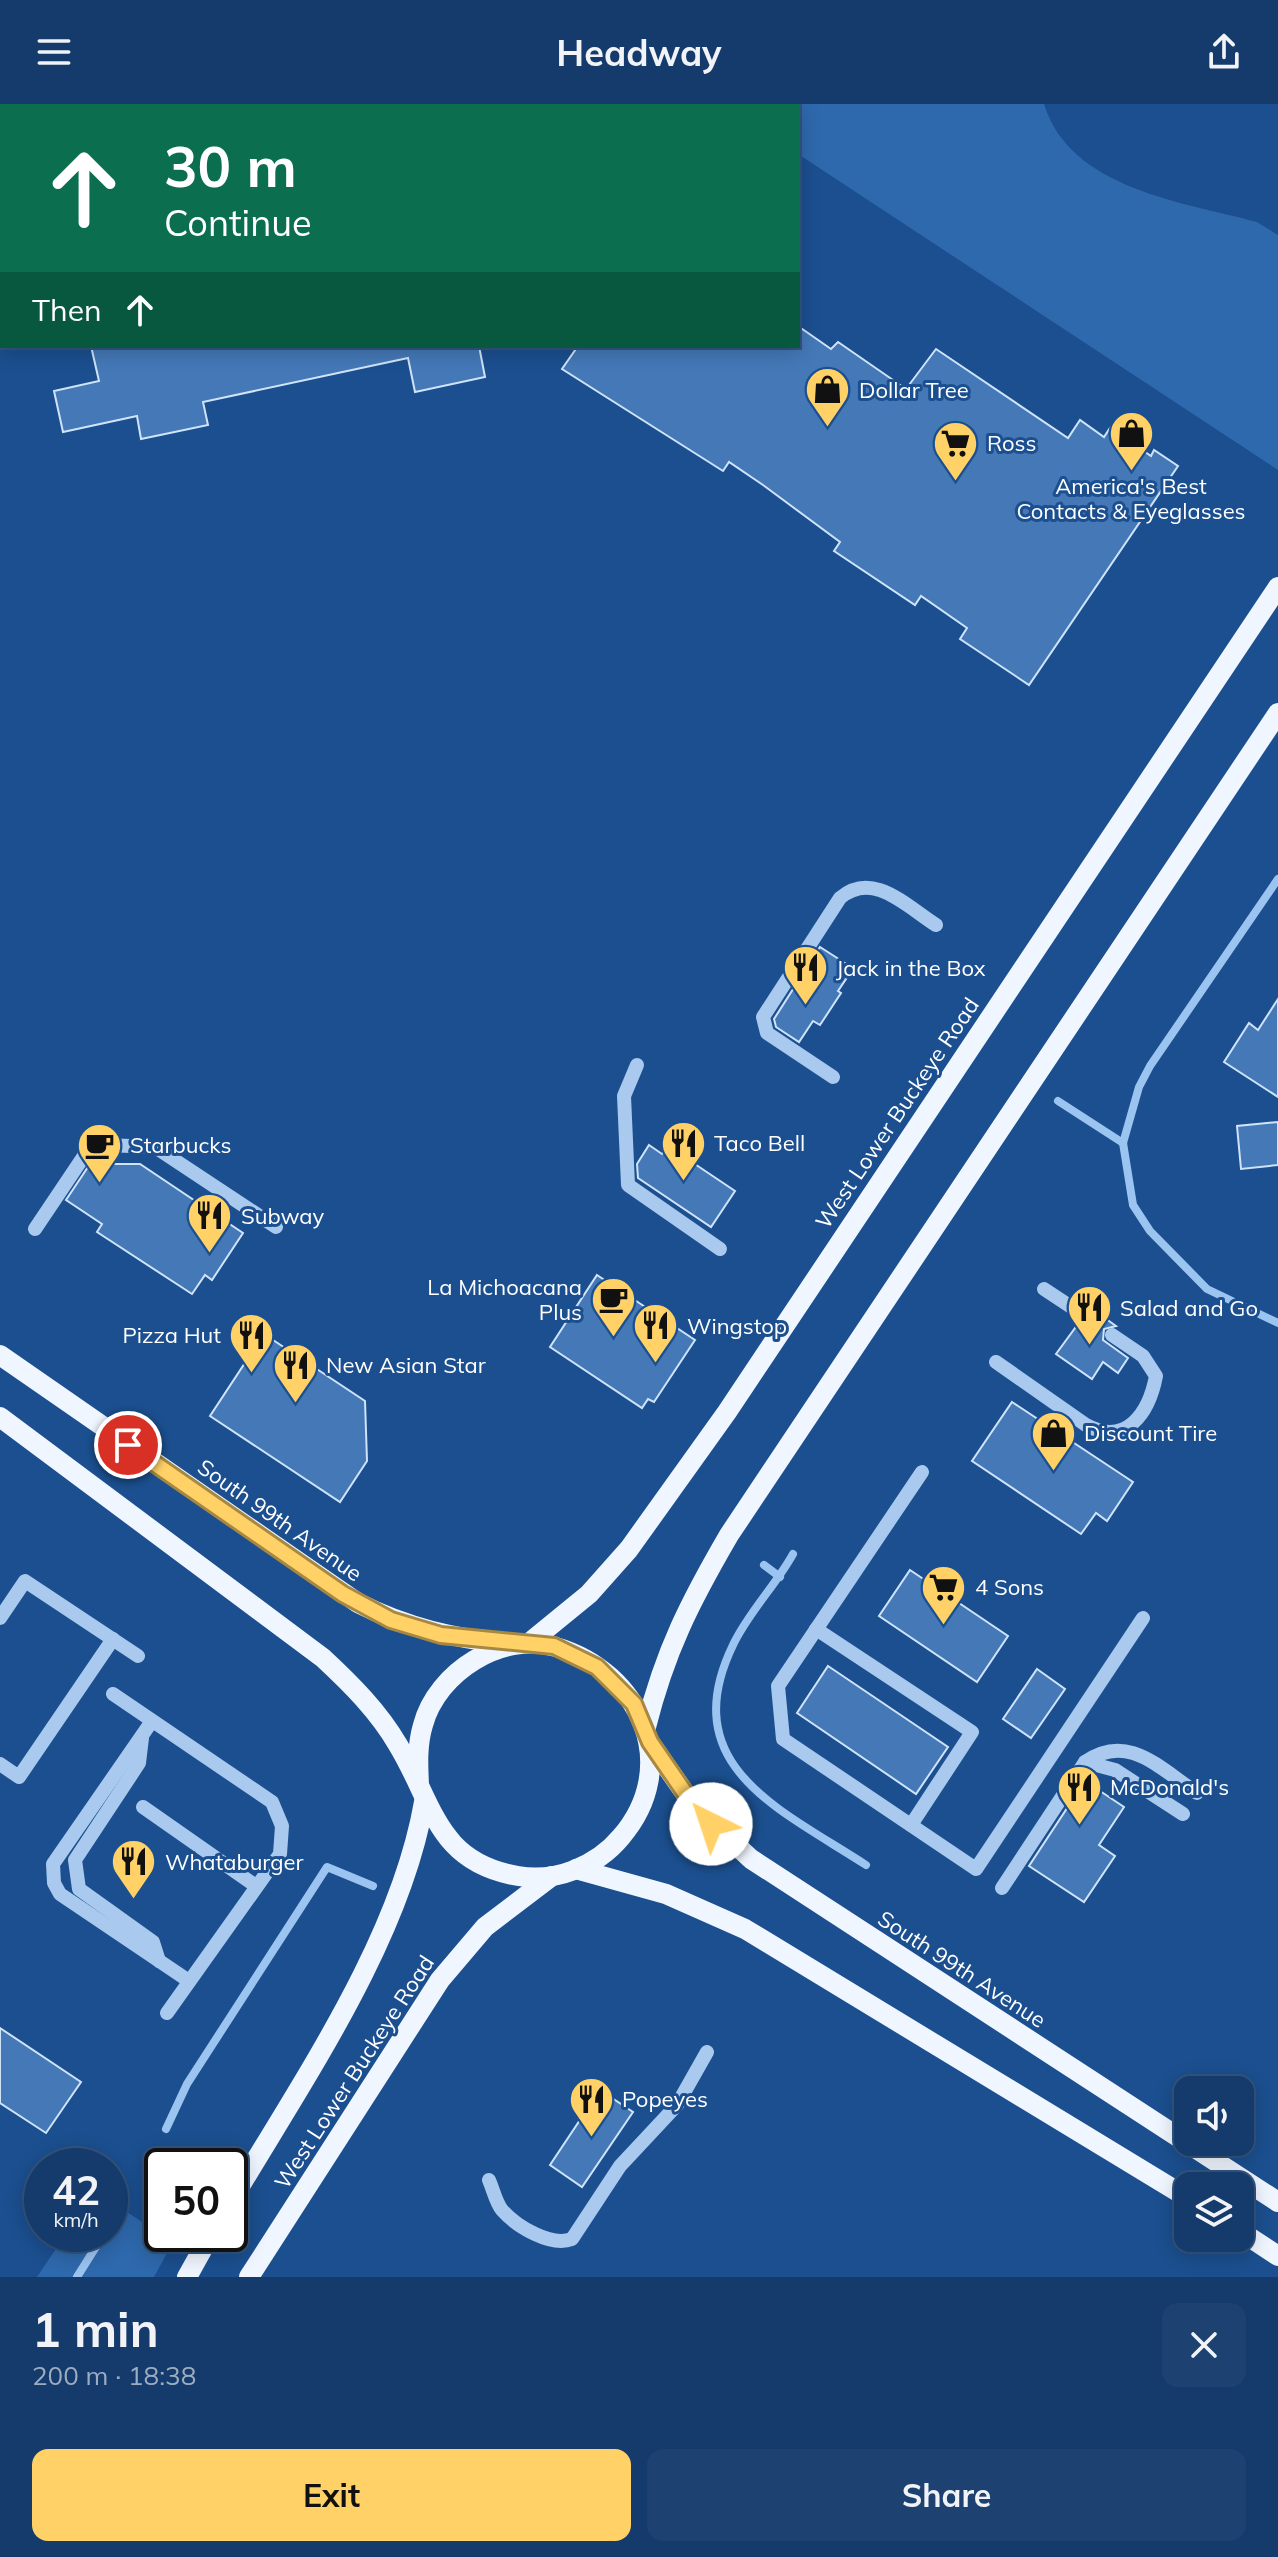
<!DOCTYPE html>
<meta charset="utf-8">
<style>
body{margin:0;font-family:Mulish,sans-serif;background:#1d4271;color:#f1f3f6;height:100vh;display:flex;flex-direction:column;font-size:30px;white-space:nowrap}
*{box-sizing:border-box;margin:0}
p{font-size:26px;color:#9dadc1}
.icon{flex:none;width:44px;height:44px;fill:none;stroke:currentColor;stroke-width:2;stroke-linecap:round;stroke-linejoin:round}
.map{position:relative;height:2173px;overflow:hidden}
.sheet{display:flex;flex-direction:column;background:#143b6b;flex:1}
.sheet>*{flex:none}
.banner{position:absolute;left:0px;top:0px;width:800px;height:244px;box-shadow:0 4px 20px #0003,0 0 0 2px #33557e;background:#0b6e4f;color:#fff;overflow:hidden}
.fabs{position:absolute;left:1174px;top:1972px;display:grid;gap:16px}
.fabs a{display:grid;place-items:center;width:80px;height:80px;border-radius:16px;background:#143b6b;box-shadow:0 4px 20px #0003,0 0 0 2px #33557e;font-size:40px}
.speed{position:absolute;left:24px;top:2044px;display:flex;gap:16px;font-size:40px;font-weight:700;text-align:center}
.speed>*{display:grid;place-content:center;width:104px;height:104px;border-radius:50%;background:#143b6b;box-shadow:0 4px 20px #0003,0 0 0 2px #33557e;line-height:1}
.speed small{font-size:20px;font-weight:400}
.speed .limit{border:4px solid #111;border-radius:12px;background:#fff;color:#111}
.pin{position:absolute;display:grid;place-items:center;width:68px;height:68px;color:#fff;margin:-34px;border:4px solid #fff;border-radius:50%;box-shadow:0 2px 8px #0007}
.me{position:absolute;width:88px;margin:-44px;rotate:319deg;stroke-linejoin:round;filter:drop-shadow(0 0 6px #0008)}
.turn{display:flex;align-items:center;gap:28px;height:168px;padding:0 32px;font-size:36px}
.turn .icon{width:104px;height:104px;stroke-width:2.5}
.turn b{display:block;font-size:56px;line-height:68px}
.then{display:flex;align-items:center;height:76px;padding:0 32px;background:#0003;gap:16px;font-size:30px}
.round{display:grid;place-items:center;flex:none;width:84px;height:84px;border-radius:16px;background:#1d4271}
.head{display:flex;align-items:center;justify-content:space-between;height:136px;padding:0 32px}
h1{font-size:48px;font-weight:700;line-height:60px}
.action{display:flex;gap:16px;margin-top:auto;padding:16px 32px}
.action a{flex:1;height:92px;border-radius:16px;background:#ffd166;color:#111;font-size:32px;font-weight:700;line-height:92px;text-align:center}
.action a+a{background:#1d4271;color:#f1f3f6}
header{display:flex;justify-content:space-between;align-items:center;height:104px;padding:0 32px;background:#143b6b;font-size:36px;font-weight:700}
.map>svg:first-child{display:block}
.green{fill:#2e69ad}
.lines{fill:none;stroke-linecap:round;stroke-linejoin:round}
.stream{stroke:#9cc4f0;stroke-width:8}
.building{fill:#4478b7;stroke:#cfe3fa;stroke-width:2}
.minor{stroke:#a9c9ee;stroke-width:14}
.major{stroke:#f0f6ff;stroke-width:20}
.route-casing{stroke:#a68842;stroke-width:20}
.route{stroke:#ffd166;stroke-width:14}
.labels{text-anchor:middle;stroke-width:6;stroke-linejoin:round;paint-order:stroke}
.poi-label{font-size:22px;fill:#fff;stroke:#1b4f8f;text-anchor:start}
.street-label{font-size:22px;fill:#fff;stroke:#1b4f8f}
</style>
<header><svg class="icon" aria-label="menu" viewBox="0 0 24 24"><path d="M4 6h16M4 12h16M4 18h16"/></svg>Headway<svg class="icon" aria-label="share" viewBox="0 0 24 24"><path d="M12 15V3M7 8l5-5 5 5M5 13v7h14v-7"/></svg></header>
<div class="map">
<svg width="1278" height="2173" viewBox="0 0 1278 2173">
<rect width="100%" height="100%" fill="#1b4f8f"/>
<g class="green">
<path d="M 722,0 L 1044,0 C 1070,85 1183,98 1257,118 L 1278,131 L 1278,366 L 798,50 L 798,2 Z"/>
<path d="M 110,2097 L 173,2138 L 154,2173 L 37,2173 L 66,2130 L 110,2130 Z"/>
</g>
<g class="lines">
<g class="stream">
<path d="M 1278,775 L 1150,962 L 1139,983 L 1123,1039 L 1133,1101 L 1150,1127 L 1207,1185 L 1278,1219"/>
<path d="M 1058,997 L 1123,1039"/>
<path d="M 793,1450 C 776,1481 748,1509 733,1541 C 674,1663 782,1706 866,1761"/>
<path d="M 764,1461 L 780,1473"/>
<path d="M 166,2025 L 187,1980 L 327,1763 L 373,1782"/>
<path d="M 110,2121 L 110,2120"/>
<path d="M 77,2173 L 104,2130"/>
</g>
</g>
<g class="building">
<path d="M 798,222 L 831,245 L 838,238 L 906,285 L 936,245 L 1068,334 L 1080,316 L 1104,333 L 1110,324 L 1151,352 L 1154,346 L 1178,362 L 1029,581 L 960,535 L 967,524 L 921,492 L 915,501 L 834,447 L 840,438 L 763,381 L 729,358 L 723,367 L 562,265 L 578,242 L 798,242 Z"/>
<path d="M 91,242 L 479,242 L 485,273 L 415,288 L 408,254 L 203,298 L 208,321 L 141,335 L 137,312 L 63,328 L 54,287 L 99,277 Z"/>
<path d="M 820,843 L 848,861 L 843,869 L 848,872 L 838,887 L 841,889 L 820,921 L 813,917 L 799,938 L 776,923 L 774,915 Z"/>
<path d="M 1278,895 L 1278,993 L 1224,958 L 1249,919 L 1258,926 Z"/>
<path d="M 1278,1018 L 1278,1061 L 1241,1065 L 1237,1022 Z"/>
<path d="M 649,1041 L 662,1050 L 668,1042 L 735,1087 L 711,1123 L 638,1074 L 637,1060 Z"/>
<path d="M 90,1060 L 140,1060 L 243,1129 L 212,1176 L 205,1171 L 192,1190 L 97,1128 L 102,1120 L 66,1096 Z"/>
<path d="M 597,1171 L 695,1236 L 654,1298 L 648,1295 L 642,1304 L 550,1243 Z"/>
<path d="M 1102,1212 L 1116,1222 L 1104,1225 L 1103,1236 L 1128,1254 L 1118,1269 L 1103,1258 L 1092,1275 L 1056,1250 L 1078,1220 L 1093,1228 L 1099,1226 L 1104,1219 Z"/>
<path d="M 264,1230 L 365,1297 L 367,1357 L 340,1398 L 210,1312 Z"/>
<path d="M 1012,1298 L 1133,1378 L 1107,1417 L 1096,1409 L 1081,1430 L 972,1357 Z"/>
<path d="M 910,1466 L 1008,1532 L 977,1578 L 879,1512 Z"/>
<path d="M 828,1562 L 948,1643 L 916,1690 L 797,1609 Z"/>
<path d="M 1037,1565 L 1065,1585 L 1031,1634 L 1003,1615 Z"/>
<path d="M 1085,1677 L 1124,1703 L 1099,1741 L 1115,1752 L 1084,1798 L 1029,1762 Z"/>
<path d="M 0,1924 L 81,1978 L 46,2029 L 0,1999 Z"/>
<path d="M 600,1986 L 633,2008 L 582,2083 L 550,2061 Z"/>
</g>
<g class="lines">
<g class="minor">
<path d="M 637,961 L 624,992 L 628,1081 L 720,1145"/>
<path d="M 833,973 L 767,929 L 763,913 L 840,794 C 873,766 906,802 936,821"/>
<path d="M 35,1125 L 84,1052 L 97,1042 L 106,1041 L 155,1043 L 276,1123"/>
<path d="M 1044,1185 L 1094,1218"/>
<path d="M 996,1258 L 1086,1321 C 1126,1343 1149,1309 1156,1272 L 1143,1252 L 1112,1231"/>
<path d="M 922,1368 L 778,1582 L 783,1635 L 976,1765 L 1143,1514"/>
<path d="M 0,1514 L 25,1477 L 138,1552"/>
<path d="M 816,1525 L 972,1628 L 911,1721"/>
<path d="M 113,1590 L 272,1698 L 282,1722 L 280,1750 L 167,1909"/>
<path d="M 152,1617 L 53,1760 L 54,1779 L 60,1790 L 189,1877"/>
<path d="M 142,1634 L 139,1659 L 75,1756 L 79,1785 L 153,1838 L 159,1857"/>
<path d="M 1085,1658 L 1115,1666 L 1183,1710"/>
<path d="M 0,1660 L 19,1673 L 113,1535"/>
<path d="M 143,1703 L 256,1782"/>
<path d="M 1002,1784 L 1085,1658 C 1128,1628 1159,1664 1197,1689"/>
<path d="M 489,2076 C 493,2085 496,2099 502,2106 C 517,2123 551,2143 572,2135 L 620,2062 L 677,2001 L 707,1948"/>
</g>
<g class="major">
<path d="M 0,1251 L 358,1499 C 407,1524 454,1534 507,1540"/>
<path d="M 0,1313 L 323,1554 C 351,1580 379,1608 398,1641 C 434,1700 436,1758 518,1772 C 555,1779 597,1762 621,1733 C 682,1662 641,1568 556,1543 C 502,1527 437,1568 423,1621 C 417,1641 418,1660 419,1681"/>
<path d="M 529,1539 L 589,1490 L 629,1445 L 727,1308 L 1278,483"/>
<path d="M 646,1623 C 665,1547 690,1498 729,1431 L 1278,609"/>
<path d="M 650,1639 L 694,1702 L 751,1755 L 1278,2098"/>
<path d="M 576,1765 L 666,1790 L 745,1825 L 1188,2094"/>
<path d="M 230,2099 C 302,1977 400,1837 424,1698"/>
<path d="M 1240,2127 L 1278,2152"/>
<path d="M 187,2173 L 211,2130"/>
<path d="M 249,2173 L 440,1876 L 485,1823 L 552,1772"/>
</g>
</g>
<g class="lines">
<defs>
<path id="route" d="M 128,1341 L 343,1490 L 391,1516 L 441,1531 L 554,1542 L 597,1563 L 634,1600 L 650,1638 L 694,1702 L 711,1720"/>
</defs>
<use href="#route" class="route-casing"/>
<use href="#route" class="route"/>
</g>
<defs>
<symbol id="shop-pin" viewBox="-11 -11 22 30"><path d="M0 17L-7.5 6A9.5 9.5 0 1 1 7.5 6Z" fill="#ffd166" stroke="#1b4f8f"/><path d="M-5-2.5h2.3a2.7 3.5 0 0 1 5.4 0H5L5.5 6h-11ZM-1.5-2.5h3a1.5 2.3 0 0 0-3 0Z" fill="#111"/></symbol>
<symbol id="supermarket-pin" viewBox="-11 -11 22 30"><path d="M0 17L-7.5 6A9.5 9.5 0 1 1 7.5 6Z" fill="#ffd166" stroke="#1b4f8f"/><path d="M-6-5.5h2.5l.6 2H6L4.5 2H-2.5L-4.4-4H-6ZM-1.5 3.2a1.3 1.3 0 1 0 .1 0ZM3 3.2a1.3 1.3 0 1 0 .1 0Z" fill="#111"/></symbol>
<symbol id="restaurant-pin" viewBox="-11 -11 22 30"><path d="M0 17L-7.5 6A9.5 9.5 0 1 1 7.5 6Z" fill="#ffd166" stroke="#1b4f8f"/><path d="M-5-6h1v4h1v-4h1v4h1v-4h1v5L-1.5 .5V6h-2V.5L-5-1ZM5-6V6H3V1.5H1.5Q1.5-4 5-6Z" fill="#111"/></symbol>
<symbol id="cafe-pin" viewBox="-11 -11 22 30"><path d="M0 17L-7.5 6A9.5 9.5 0 1 1 7.5 6Z" fill="#ffd166" stroke="#1b4f8f"/><path d="M-5.5-4.5H6V0H3Q3 3.5 0 3.5H-2.5Q-5.5 3.5-5.5 0ZM3-3.2v2h1.7v-2ZM-6 4.5H4V6H-6Z" fill="#111"/></symbol>
</defs>
<g fill-rule="evenodd">
<use href="#shop-pin" x="802" y="260" width="51" height="69"/>
<use href="#shop-pin" x="1106" y="304" width="51" height="69"/>
<use href="#supermarket-pin" x="930" y="314" width="51" height="69"/>
<use href="#restaurant-pin" x="780" y="838" width="51" height="69"/>
<use href="#restaurant-pin" x="658" y="1014" width="51" height="69"/>
<use href="#cafe-pin" x="74" y="1016" width="51" height="69"/>
<use href="#restaurant-pin" x="184" y="1086" width="51" height="69"/>
<use href="#cafe-pin" x="588" y="1170" width="51" height="69"/>
<use href="#restaurant-pin" x="1064" y="1178" width="51" height="69"/>
<use href="#restaurant-pin" x="630" y="1196" width="51" height="69"/>
<use href="#restaurant-pin" x="226" y="1206" width="51" height="69"/>
<use href="#restaurant-pin" x="270" y="1236" width="51" height="69"/>
<use href="#shop-pin" x="1028" y="1304" width="51" height="69"/>
<use href="#supermarket-pin" x="918" y="1458" width="51" height="69"/>
<use href="#restaurant-pin" x="1054" y="1658" width="51" height="69"/>
<use href="#restaurant-pin" x="108" y="1732" width="51" height="69"/>
<use href="#restaurant-pin" x="566" y="1970" width="51" height="69"/>
</g>
<g class="labels">
<g class="poi-label">
<text x="859" y="294">Dollar Tree</text>
<text x="987" y="347">Ross</text>
<text x="1131" y="390" text-anchor="middle">America's Best<tspan x="1131" dy="25">Contacts &amp; Eyeglasses</tspan></text>
<text x="836" y="872">Jack in the Box</text>
<text x="714" y="1047">Taco Bell</text>
<text x="130" y="1049">Starbucks</text>
<text x="241" y="1120">Subway</text>
<text x="582" y="1191" text-anchor="end">La Michoacana<tspan x="582" dy="25">Plus</tspan></text>
<text x="1120" y="1212">Salad and Go</text>
<text x="687" y="1230">Wingstop</text>
<text x="221" y="1239" text-anchor="end">Pizza Hut</text>
<text x="326" y="1269">New Asian Star</text>
<text x="1084" y="1337">Discount Tire</text>
<text x="975" y="1491">4 Sons</text>
<text x="1110" y="1691">McDonald's</text>
<text x="165" y="1766">Whataburger</text>
<text x="622" y="2003">Popeyes</text>
</g>
<g class="street-label">
<text transform="translate(897 1009) rotate(-56)" y="8">West Lower Buckeye Road</text>
<text transform="translate(280 1416) rotate(35)" y="8">South 99th Avenue</text>
<text transform="translate(962 1865) rotate(33)" y="8">South 99th Avenue</text>
<text transform="translate(354 1968) rotate(-57)" y="8">West Lower Buckeye Road</text>
</g>
</g>
</svg>
<div class="fabs">
<a><svg class="icon" aria-label="sound" viewBox="0 0 24 24"><path d="M4 9h4l5-4v14l-5-4H4zM17 9q2 3 0 6"/></svg></a>
<a><svg class="icon" aria-label="layers" viewBox="0 0 24 24"><path d="M12 4l9 5-9 5-9-5zM3 14l9 5 9-5"/></svg></a>
</div>
<div class="speed"><div>42<small>km/h</small></div><div class="limit">50</div></div>
<div class="pin" style="left:128px;top:1341px;background:#d93025"><svg class="icon" aria-label="arrive" viewBox="0 0 24 24"><path d="M6 21V4h12l-3 4 3 4H6"/></svg></div>
<svg class="me" style="left:711px;top:1720px" viewBox="-20 -20 40 40"><circle r="19" fill="#fff"/><path d="M0-13L10 11 0 6-10 11z" fill="#ffd166"/></svg>
<div class="banner">
<div class="turn"><svg class="icon" aria-label="ahead" viewBox="0 0 24 24"><path d="M12 20V5M6 11l6-6 6 6"/></svg><div><b>30 m</b>Continue</div></div>
<div class="then">Then<svg class="icon" aria-label="ahead" viewBox="0 0 24 24"><path d="M12 20V5M6 11l6-6 6 6"/></svg></div>
</div>
</div>
<section class="sheet">
<div class="head"><div><h1>1 min</h1><p>200 m · 18:38</p></div><a class="round"><svg class="icon" aria-label="close" viewBox="0 0 24 24"><path d="M6 6l12 12M18 6L6 18"/></svg></a></div>
<div class="action"><a>Exit</a><a>Share</a></div>
</section>
